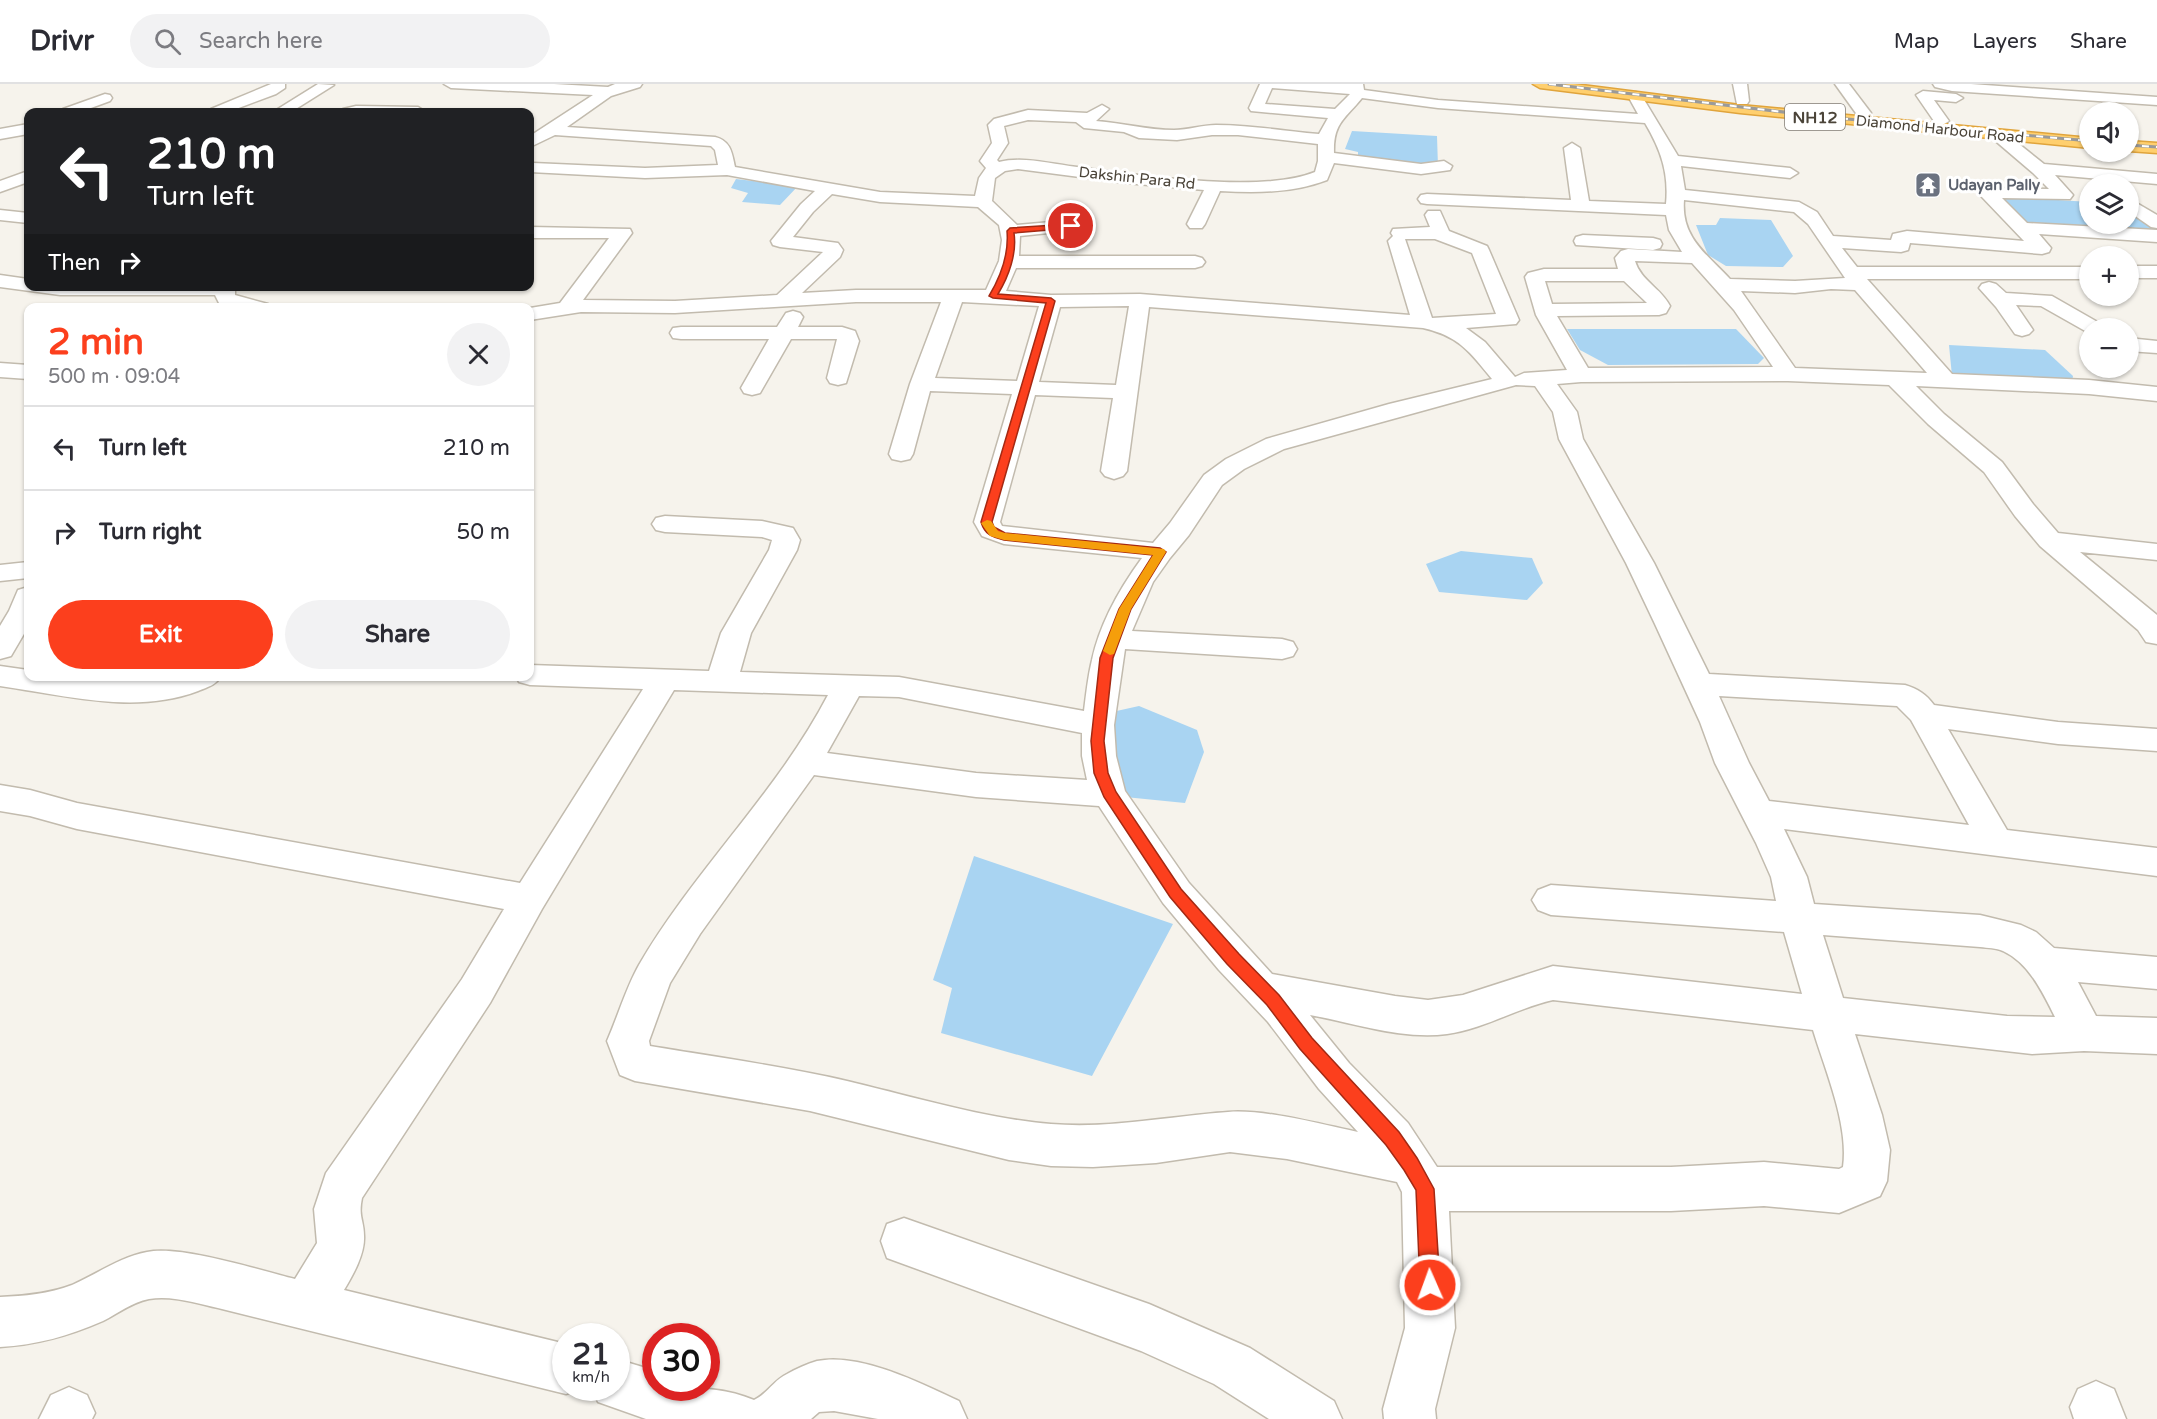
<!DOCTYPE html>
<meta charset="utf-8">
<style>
body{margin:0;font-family:"Varela Round",sans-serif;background:#f2f2f3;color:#2b2b33;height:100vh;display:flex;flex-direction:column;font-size:22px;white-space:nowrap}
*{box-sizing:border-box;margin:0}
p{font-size:20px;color:#7c7c81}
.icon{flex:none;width:33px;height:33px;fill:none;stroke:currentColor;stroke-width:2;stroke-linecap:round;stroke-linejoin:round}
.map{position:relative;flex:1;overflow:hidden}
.sheet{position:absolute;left:24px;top:219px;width:510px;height:378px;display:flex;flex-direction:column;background:#fff;border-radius:12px;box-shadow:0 2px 4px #0004}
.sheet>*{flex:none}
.banner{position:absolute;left:24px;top:24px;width:510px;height:183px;border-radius:12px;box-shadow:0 2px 4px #0004;background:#202124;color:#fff;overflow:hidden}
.tools{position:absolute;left:2079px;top:18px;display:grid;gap:12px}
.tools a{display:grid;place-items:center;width:60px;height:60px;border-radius:50%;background:#fff;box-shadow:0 2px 4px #0004;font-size:30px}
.speed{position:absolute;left:552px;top:1239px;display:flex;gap:12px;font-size:30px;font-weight:700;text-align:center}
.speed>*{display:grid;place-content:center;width:78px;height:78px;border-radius:50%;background:#fff;box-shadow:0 2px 4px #0004;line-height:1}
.speed small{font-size:15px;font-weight:400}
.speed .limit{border:9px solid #d22;background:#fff;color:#111}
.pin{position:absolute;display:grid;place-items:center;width:51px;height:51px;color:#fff;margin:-26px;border:3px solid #fff;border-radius:50%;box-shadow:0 2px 6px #0007}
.me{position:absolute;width:66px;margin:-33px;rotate:358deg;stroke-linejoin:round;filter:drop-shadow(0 0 4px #0008)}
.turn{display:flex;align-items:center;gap:21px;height:126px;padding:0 24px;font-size:27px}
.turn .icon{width:78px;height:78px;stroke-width:2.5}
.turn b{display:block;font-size:42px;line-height:51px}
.then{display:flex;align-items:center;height:57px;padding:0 24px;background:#0003;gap:12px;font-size:22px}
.round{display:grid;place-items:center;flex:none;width:63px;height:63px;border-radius:32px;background:#f2f2f3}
.head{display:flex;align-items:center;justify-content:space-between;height:102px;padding:0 24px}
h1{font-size:36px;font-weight:700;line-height:45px;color:#fc3f1d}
.cta{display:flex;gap:12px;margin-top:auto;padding:12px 24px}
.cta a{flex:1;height:69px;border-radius:36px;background:#fc3f1d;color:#fff;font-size:24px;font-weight:700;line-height:69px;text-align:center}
.cta a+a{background:#f2f2f3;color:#2b2b33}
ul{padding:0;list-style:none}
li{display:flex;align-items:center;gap:18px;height:84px;padding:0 24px;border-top:2px solid #e1e1e2}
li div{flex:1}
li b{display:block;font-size:22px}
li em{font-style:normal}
header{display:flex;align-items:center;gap:36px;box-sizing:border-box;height:84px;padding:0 30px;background:#fff;border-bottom:2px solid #e1e1e2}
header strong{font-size:28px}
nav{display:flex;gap:33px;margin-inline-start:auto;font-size:21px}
.search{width:420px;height:54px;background:#f2f2f3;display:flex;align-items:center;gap:15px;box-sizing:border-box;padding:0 21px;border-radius:33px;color:#7c7c81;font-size:22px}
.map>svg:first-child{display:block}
.water{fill:#a9d4f2}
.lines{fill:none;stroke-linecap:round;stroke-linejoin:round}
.minor-casing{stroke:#c2bbae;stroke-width:3}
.highway-casing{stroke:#e0a43c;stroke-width:3}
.minor{fill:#fff;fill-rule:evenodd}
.highway{fill:#ffcf6e;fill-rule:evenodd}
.rail-casing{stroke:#9a9a9a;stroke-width:3}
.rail{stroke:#fff;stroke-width:2;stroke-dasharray:7;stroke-linecap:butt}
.route{fill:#fc3f1d;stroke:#a42913;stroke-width:1.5}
.slow{fill:#f59e0b}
.labels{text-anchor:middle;stroke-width:6;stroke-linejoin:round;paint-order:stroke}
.far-street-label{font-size:15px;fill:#4b4439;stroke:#fff}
.far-worship-label{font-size:15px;font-weight:bold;fill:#5b616d;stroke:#fff;text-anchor:start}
.shield{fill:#fff;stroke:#817c74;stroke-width:1.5}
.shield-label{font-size:16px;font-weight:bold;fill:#4b4439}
</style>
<header>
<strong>Drivr</strong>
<div class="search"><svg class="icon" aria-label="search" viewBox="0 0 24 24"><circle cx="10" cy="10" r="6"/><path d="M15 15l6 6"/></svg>Search here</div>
<nav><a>Map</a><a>Layers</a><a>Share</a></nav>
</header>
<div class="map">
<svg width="2157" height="1335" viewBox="0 0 2157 1335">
<rect width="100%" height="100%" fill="#f6f3ec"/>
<g class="water">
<path d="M 1352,47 L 1437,52 L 1438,83 L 1358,76 L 1358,68 L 1345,65 Z"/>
<path d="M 736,95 L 798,102 L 780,121 L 742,118 L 748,109 L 731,104 Z"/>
<path d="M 1997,112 L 2089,118 L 2090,140 L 2128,140 L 2129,124 L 2157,147 L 2025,140 Z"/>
<path d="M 1720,134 L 1771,136 L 1793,172 L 1783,183 L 1726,182 L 1708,171 L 1696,141 L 1716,141 Z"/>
<path d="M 1567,245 L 1736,245 L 1764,274 L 1758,280 L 1608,281 L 1580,266 Z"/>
<path d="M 1949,261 L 2045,266 L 2073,292 L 2072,298 L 1952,292 Z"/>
<path d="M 1461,467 L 1532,474 L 1543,499 L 1527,516 L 1439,508 L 1426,480 Z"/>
<path d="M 1139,622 L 1197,646 L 1204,668 L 1185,719 L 1115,712 L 1112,628 Z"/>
<path d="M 974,772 L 1173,840 L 1092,992 L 941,949 L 952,904 L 933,896 Z"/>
</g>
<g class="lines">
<defs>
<g id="minor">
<path d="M 271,0 L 285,0 L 285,4 L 276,10 L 228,28 L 208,28 L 211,25 Z"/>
<path d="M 318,0 L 334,1 L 291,28 L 273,28 Z"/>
<path d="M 444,0 L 554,0 L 608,3 L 615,0 L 642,0 L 640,3 L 611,12 L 567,43 L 715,53 C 731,57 732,69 735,83 L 880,108 L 975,112 L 979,94 L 986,84 L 980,77 L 992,59 L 988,41 L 994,35 L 1028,26 L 1087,29 L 1102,21 L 1109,25 L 1096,37 C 1123,39 1147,46 1174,46 C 1188,46 1202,41 1216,41 C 1250,41 1285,47 1319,50 L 1328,34 L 1251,27 L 1249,24 L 1260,0 L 1363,0 L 1364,6 L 1438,16 L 1638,30 L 1628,12 L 1635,8 L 1640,9 L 1678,72 L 1790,84 L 1798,89 L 1790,94 L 1681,82 L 1685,106 L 1799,118 L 1817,128 L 1833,152 L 1891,156 L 1893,150 L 1907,147 L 2024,157 L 1981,112 L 1986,105 L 1992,104 L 2049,105 L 2033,89 L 1992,54 L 1990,51 L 1992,48 L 2004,48 L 2044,80 L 2157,90 L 2157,100 L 2055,91 L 2073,111 L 2070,115 L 2002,114 L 2027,139 L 2157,146 L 2157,158 L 2039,150 L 2051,164 L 2049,168 L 2042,170 L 1910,159 L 1908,166 L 1901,168 L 1842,164 L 1857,183 L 2090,183 L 2090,195 L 1867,195 L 1952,290 L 2089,296 L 2157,303 L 2157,317 L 2089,310 L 1916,302 L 1944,330 L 2002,378 L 2033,420 L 2058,449 L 2157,460 L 2157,476 L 2080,468 L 2157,531 L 2157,560 L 2146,558 L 2138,546 L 2040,462 L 2015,432 L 1984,388 L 1928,340 L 1889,301 L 1788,297 L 1581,298 L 1557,300 L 1577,328 L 1583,355 L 1654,479 L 1709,590 L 1905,601 C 1918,605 1926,610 1934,621 L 2058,638 L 2157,645 L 2157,667 L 2058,660 L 1948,645 L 2007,746 L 2157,764 L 2157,792 L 1784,745 L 1807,793 L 1814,820 L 1980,831 L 2021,841 L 2036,848 L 2054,864 L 2157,873 L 2157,905 L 2078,898 L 2096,932 L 2157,934 L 2157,970 L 2084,967 L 2032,970 L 1855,950 L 1882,1031 L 1890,1066 L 1887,1097 L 1880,1112 L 1839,1129 L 1764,1122 L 1671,1127 L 1449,1127 L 1455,1244 L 1435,1325 L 1436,1335 L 1384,1335 L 1383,1325 L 1405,1244 L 1402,1108 L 1397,1098 L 1287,1075 L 1230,1068 L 1156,1079 L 1093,1083 L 1051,1082 L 1009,1076 L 810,1027 L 635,997 L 620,991 L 607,957 C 618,932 626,904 639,881 C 695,785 777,709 828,611 L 674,606 L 542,825 L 490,919 L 362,1114 C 358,1133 364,1136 364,1152 C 365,1170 353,1191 344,1206 L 566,1260 L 566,1304 L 582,1304 L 566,1310 L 222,1225 C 199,1220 173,1211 149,1215 C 132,1218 117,1230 103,1237 C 69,1252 37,1261 0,1263 L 0,1213 C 24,1212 49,1210 72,1201 C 97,1190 120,1173 147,1168 C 181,1161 259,1186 295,1195 L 317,1159 L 314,1125 L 326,1089 L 462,895 L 504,825 L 77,745 L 30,732 L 0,727 L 0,701 L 30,706 L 77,719 L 520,799 L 643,605 L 530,601 L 519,598 L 516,592 L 530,592 L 530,581 L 709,587 L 721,549 L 769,466 L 772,456 L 762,453 L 665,448 L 656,446 L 652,440 L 656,434 L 665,432 L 762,437 L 793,444 L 800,456 L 797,466 L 751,549 L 740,588 L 899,593 L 1084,627 C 1086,610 1088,592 1092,576 C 1100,539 1120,504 1142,474 L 1004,460 L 982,452 L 974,438 L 1012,310 L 930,307 L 913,370 L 910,375 L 901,377 L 892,375 L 889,370 L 910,300 L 941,218 L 856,218 L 675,229 L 581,228 L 530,236 L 530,224 L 560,219 L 609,154 L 530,154 L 530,143 L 630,145 L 632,149 L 583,216 L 675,217 L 777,211 L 823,168 L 780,163 L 773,161 L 771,157 L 801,120 L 815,107 L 727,91 L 645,94 L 530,88 L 530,80 L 533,79 L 645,84 L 718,81 L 715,66 L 711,62 L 555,51 L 530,63 L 530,52 L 593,11 L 451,4 ZM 1272,4 L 1350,10 L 1335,25 L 1265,20 ZM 1362,14 L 1438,24 L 1645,39 C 1661,66 1669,89 1666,120 L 1589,117 L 1580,64 L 1572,59 L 1564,64 L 1571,116 L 1427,110 L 1421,111 L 1418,115 L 1421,119 L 1427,120 L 1666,131 L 1669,146 L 1682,168 L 1628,165 L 1621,167 L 1615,174 L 1618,185 L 1544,185 L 1528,189 L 1525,193 L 1536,231 L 1567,286 L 1524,289 L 1515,293 L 1485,258 L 1466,244 L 1516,240 L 1519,236 L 1489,166 L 1487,162 L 1449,147 L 1440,127 L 1428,127 L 1425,131 L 1430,143 L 1393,145 L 1391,149 L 1393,152 L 1388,157 L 1410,231 L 1140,210 L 1051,211 L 1006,207 L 1016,184 L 1195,184 L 1202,182 L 1205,178 L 1202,174 L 1195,172 L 1019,172 L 1020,152 L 1077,146 C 1081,140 1082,130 1078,124 L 1066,124 L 1062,137 L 1017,141 L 992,117 L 995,94 L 1005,87 L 1018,85 L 1126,99 L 1204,106 L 1187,140 L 1190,144 L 1202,144 L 1205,140 L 1220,107 C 1257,109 1293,109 1327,96 L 1334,79 L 1421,90 L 1450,86 L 1452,82 L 1444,77 L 1421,80 L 1334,69 C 1333,39 1345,35 1362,14 ZM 1028,36 L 1076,38 L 1084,44 L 1124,48 L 1139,54 L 1177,56 L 1212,51 L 1238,51 L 1318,60 L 1318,77 L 1315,88 C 1261,110 1137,91 1077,83 C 1051,80 1024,72 999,78 L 997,76 L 1008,59 L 1004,42 ZM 832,110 L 880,118 L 978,123 L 999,141 L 1002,156 L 999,177 L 986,206 L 856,206 L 802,209 L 840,173 L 843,166 L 838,159 L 793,153 L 813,128 ZM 1684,116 L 1794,128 L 1808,140 L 1845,194 L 1795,197 L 1730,195 C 1707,170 1681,154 1684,116 ZM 1405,155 L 1435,155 L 1472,169 L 1496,230 L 1432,234 ZM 1635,177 L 1692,179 L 1734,226 L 1773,283 L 1588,284 L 1557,232 L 1659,231 L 1666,229 L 1670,222 C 1661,204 1641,197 1635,177 ZM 1545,197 L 1624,197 L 1647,219 L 1552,220 ZM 1831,205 L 1855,206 L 1927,289 L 1795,284 L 1741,207 L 1795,209 ZM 962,218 L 1039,222 L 1017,297 L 935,294 ZM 1129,222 L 1116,301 L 1039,298 L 1060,223 ZM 1149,223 L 1423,244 C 1459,252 1470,268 1492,295 L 1389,320 L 1266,355 L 1226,375 L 1204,391 L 1170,439 L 1153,459 L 1002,442 L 1000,438 L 1035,311 L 1113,314 L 1101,387 L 1105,392 L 1114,395 L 1123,392 L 1127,387 ZM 1516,301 L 1535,302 L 1553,328 L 1559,355 L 1626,479 L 1655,540 L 1700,638 L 1715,679 L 1756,759 L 1771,793 L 1776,817 L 1551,801 L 1538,806 L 1532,816 L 1538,826 L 1551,831 L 1784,848 L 1802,910 L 1553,882 L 1463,911 L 1428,916 L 1395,912 L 1272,890 L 1189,799 L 1125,707 L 1116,672 L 1114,641 L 1125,565 L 1282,575 L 1293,572 L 1297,565 L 1293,558 L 1282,555 L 1132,547 L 1153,498 L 1170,474 L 1189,451 L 1222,401 L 1244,385 L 1284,365 ZM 859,612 L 899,613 L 1082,649 L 1082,672 L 1087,696 L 976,689 L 827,669 ZM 1719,612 L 1897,622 L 1911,636 L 1969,741 L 1769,717 L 1749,679 ZM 814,691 L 976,713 L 1099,722 L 1163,819 L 1219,886 L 1268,938 L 1319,1005 L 1358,1048 C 1320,1040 1265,1025 1228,1028 C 1169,1032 1111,1045 1051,1040 C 986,1035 911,1012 847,997 C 782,982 716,973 650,962 L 649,957 L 670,899 L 700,850 ZM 1823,851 L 1980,863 C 1988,864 1996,864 2003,867 C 2029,879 2043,909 2055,933 L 2007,932 L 1843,914 ZM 1553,916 L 1813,946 C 1825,986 1849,1041 1843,1083 L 1839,1085 L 1764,1078 L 1671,1083 L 1437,1083 L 1408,1039 L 1349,979 L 1310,931 C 1354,939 1402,956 1447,950 C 1484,945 1517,924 1553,916 Z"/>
<path d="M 1733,0 L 1747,0 L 1749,17 L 1747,20 L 1737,20 Z"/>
<path d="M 1835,0 L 1849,0 L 1871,29 L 1868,32 L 1858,32 Z"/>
<path d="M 1933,0 L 1971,0 L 2157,13 L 2157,21 L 1952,7 L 1935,3 Z"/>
<path d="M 1923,7 L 1956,10 L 1963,14 L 1956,18 L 1934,16 L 1949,37 L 1941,42 L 1936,40 L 1916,11 Z"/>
<path d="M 105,10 L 110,11 L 112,14 L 110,17 L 80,28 L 60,28 L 63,25 Z"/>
<path d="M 356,22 L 418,23 L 426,28 L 340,28 L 343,25 Z"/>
<path d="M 28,40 L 28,50 L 0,55 L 0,45 Z"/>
<path d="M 28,87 L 28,98 L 0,108 L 0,97 Z"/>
<path d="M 2128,114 L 2157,131 L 2157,144 L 2151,143 L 2128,127 Z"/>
<path d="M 0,126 L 28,129 L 28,139 L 0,136 Z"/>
<path d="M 1583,151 L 1653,154 L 1660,156 L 1662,160 L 1660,164 L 1653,166 L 1576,161 L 1574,157 L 1576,153 Z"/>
<rect x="2128" y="182" width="29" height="12"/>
<path d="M 0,191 L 28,195 L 28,202 L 235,202 L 235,211 L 268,220 L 271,224 L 235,224 L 219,219 L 215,211 L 60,211 L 0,203 Z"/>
<path d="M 1989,198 L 1996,200 L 2006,209 L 2052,212 L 2101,240 L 2105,244 L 2090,244 L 2090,249 L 2087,248 L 2041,222 L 2016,221 L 2033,246 L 2029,250 L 2022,252 L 2015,250 L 1996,223 L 1979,204 L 1982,200 Z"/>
<path d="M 793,227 L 800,229 L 803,233 L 798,243 L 842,243 L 855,247 L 859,257 L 846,299 L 838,301 L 830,299 L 827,294 L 837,255 L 791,255 L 760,309 L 752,311 L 744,309 L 741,304 L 769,255 L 681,255 L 673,254 L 670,249 L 673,244 L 681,243 L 777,243 L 786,229 Z"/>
<path d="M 2128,254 L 2157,257 L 2157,269 L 2128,267 Z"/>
<path d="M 0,279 L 28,281 L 28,295 L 0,293 Z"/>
<path d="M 28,478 L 28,494 L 0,497 L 0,481 Z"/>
<path d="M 28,503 L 28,543 L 11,572 L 0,575 L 0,542 L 9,527 L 18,506 Z"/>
<path d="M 0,582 L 28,586 L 28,592 L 74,592 L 130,597 L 174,592 L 221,592 C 216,601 208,603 198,607 C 135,631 64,611 0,602 Z"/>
<path d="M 904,1134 L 1149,1220 L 1250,1264 L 1334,1317 L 1342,1335 L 1269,1335 L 1214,1300 L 1141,1267 L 887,1174 L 881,1157 L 887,1140 Z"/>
<path d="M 616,1275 L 656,1287 L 656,1304 C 691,1304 721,1302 754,1316 C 767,1310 774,1296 787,1290 C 796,1285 807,1280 817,1277 C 859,1268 921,1299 959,1317 L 967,1335 L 878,1335 L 834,1327 L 819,1328 L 811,1335 L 646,1335 L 598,1318 L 592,1304 L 616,1304 Z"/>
<path d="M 2096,1297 L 2114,1305 L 2126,1335 L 2074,1335 L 2070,1323 L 2078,1305 Z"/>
<path d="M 69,1303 L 87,1311 L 95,1329 L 92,1335 L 39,1335 L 51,1311 Z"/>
</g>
<g id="highway">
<path d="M 1533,0 L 1574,0 L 1740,21 L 2090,54 L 2090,64 L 1740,29 L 1540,4 Z"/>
<path d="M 2128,57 L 2157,59 L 2157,69 L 2128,67 Z"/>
</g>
</defs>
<use href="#minor" class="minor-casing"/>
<use href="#highway" class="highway-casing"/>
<use href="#minor" class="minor"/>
<use href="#highway" class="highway"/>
<defs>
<g id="rail">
<path d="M 1549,0 L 1825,33 L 2090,57"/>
<path d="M 2128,61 L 2157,63"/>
</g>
</defs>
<use href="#rail" class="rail-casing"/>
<use href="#rail" class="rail"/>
</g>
<path class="route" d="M 1071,140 L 1074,142 L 1073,144 L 1014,149 C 1017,169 1009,192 998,210 L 1051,214 L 1055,217 L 992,438 L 994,443 L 1005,449 L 1160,464 L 1166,468 L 1131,525 L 1113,574 L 1104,657 L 1108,689 L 1116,708 L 1181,805 L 1239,870 L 1279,911 L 1312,954 L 1399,1048 L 1417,1074 L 1434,1105 L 1440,1201 L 1437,1208 L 1430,1211 L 1423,1208 L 1420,1201 L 1416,1106 L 1404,1086 L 1386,1061 L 1300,965 L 1267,921 L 1227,880 L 1170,813 L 1104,713 L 1094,689 L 1091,657 L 1100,574 L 1119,525 L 1153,471 L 1004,456 C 992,453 985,451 981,438 L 1046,219 L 993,214 L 989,212 C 1001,192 1009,170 1007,147 L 1010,144 Z"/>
<path class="slow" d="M 987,436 L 991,437 L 998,447 L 1005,449 L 1164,465 L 1166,468 L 1131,525 L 1114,570 L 1110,571 L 1103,567 L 1119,525 L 1153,471 L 1004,456 L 990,452 L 981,439 Z"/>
<defs>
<symbol id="temple-square" viewBox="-11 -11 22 22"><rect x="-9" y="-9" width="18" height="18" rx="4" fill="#6b7280" stroke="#fff"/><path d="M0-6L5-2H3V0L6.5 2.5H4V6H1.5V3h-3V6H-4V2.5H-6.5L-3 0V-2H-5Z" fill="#fff"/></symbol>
</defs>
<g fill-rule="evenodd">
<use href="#temple-square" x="1913" y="86" width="30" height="30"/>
</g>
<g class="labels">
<g class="far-street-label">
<text transform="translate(1940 45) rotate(6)" y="5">Diamond Harbour Road</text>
<text transform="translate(1137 94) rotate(6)" y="5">Dakshin Para Rd</text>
</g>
<g class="far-worship-label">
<text x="1948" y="106">Udayan Pally</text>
</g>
<rect class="shield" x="1785" y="20" width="60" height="26" rx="4.5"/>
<g class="shield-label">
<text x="1815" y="39">NH12</text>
</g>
</g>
</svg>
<div class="tools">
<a><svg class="icon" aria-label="sound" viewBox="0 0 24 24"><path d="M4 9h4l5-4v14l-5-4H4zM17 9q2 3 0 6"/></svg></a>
<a><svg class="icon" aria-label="layers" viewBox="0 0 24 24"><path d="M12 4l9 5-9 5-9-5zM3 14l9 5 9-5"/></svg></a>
<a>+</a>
<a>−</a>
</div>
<div class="speed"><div>21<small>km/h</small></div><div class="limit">30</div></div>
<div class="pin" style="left:1071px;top:142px;background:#d93025"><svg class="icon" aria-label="arrive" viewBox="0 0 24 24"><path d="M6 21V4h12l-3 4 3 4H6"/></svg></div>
<svg class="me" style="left:1430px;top:1201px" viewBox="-20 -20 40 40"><circle r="17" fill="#fc3f1d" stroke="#fff" stroke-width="3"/><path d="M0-11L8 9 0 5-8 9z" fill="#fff"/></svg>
<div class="banner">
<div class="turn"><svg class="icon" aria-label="left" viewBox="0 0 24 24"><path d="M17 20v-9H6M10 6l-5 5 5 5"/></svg><div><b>210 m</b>Turn left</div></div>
<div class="then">Then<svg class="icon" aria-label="right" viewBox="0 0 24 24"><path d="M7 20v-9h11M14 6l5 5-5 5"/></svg></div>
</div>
<section class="sheet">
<div class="head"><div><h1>2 min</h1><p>500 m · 09:04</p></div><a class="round"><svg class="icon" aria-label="close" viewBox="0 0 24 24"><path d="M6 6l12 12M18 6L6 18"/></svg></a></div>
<ul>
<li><svg class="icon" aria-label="left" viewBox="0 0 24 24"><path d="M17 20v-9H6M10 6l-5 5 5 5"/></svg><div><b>Turn left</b></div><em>210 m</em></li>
<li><svg class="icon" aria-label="right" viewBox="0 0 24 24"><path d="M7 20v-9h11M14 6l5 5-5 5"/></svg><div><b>Turn right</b></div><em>50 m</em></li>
</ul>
<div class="cta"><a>Exit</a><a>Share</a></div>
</section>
</div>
